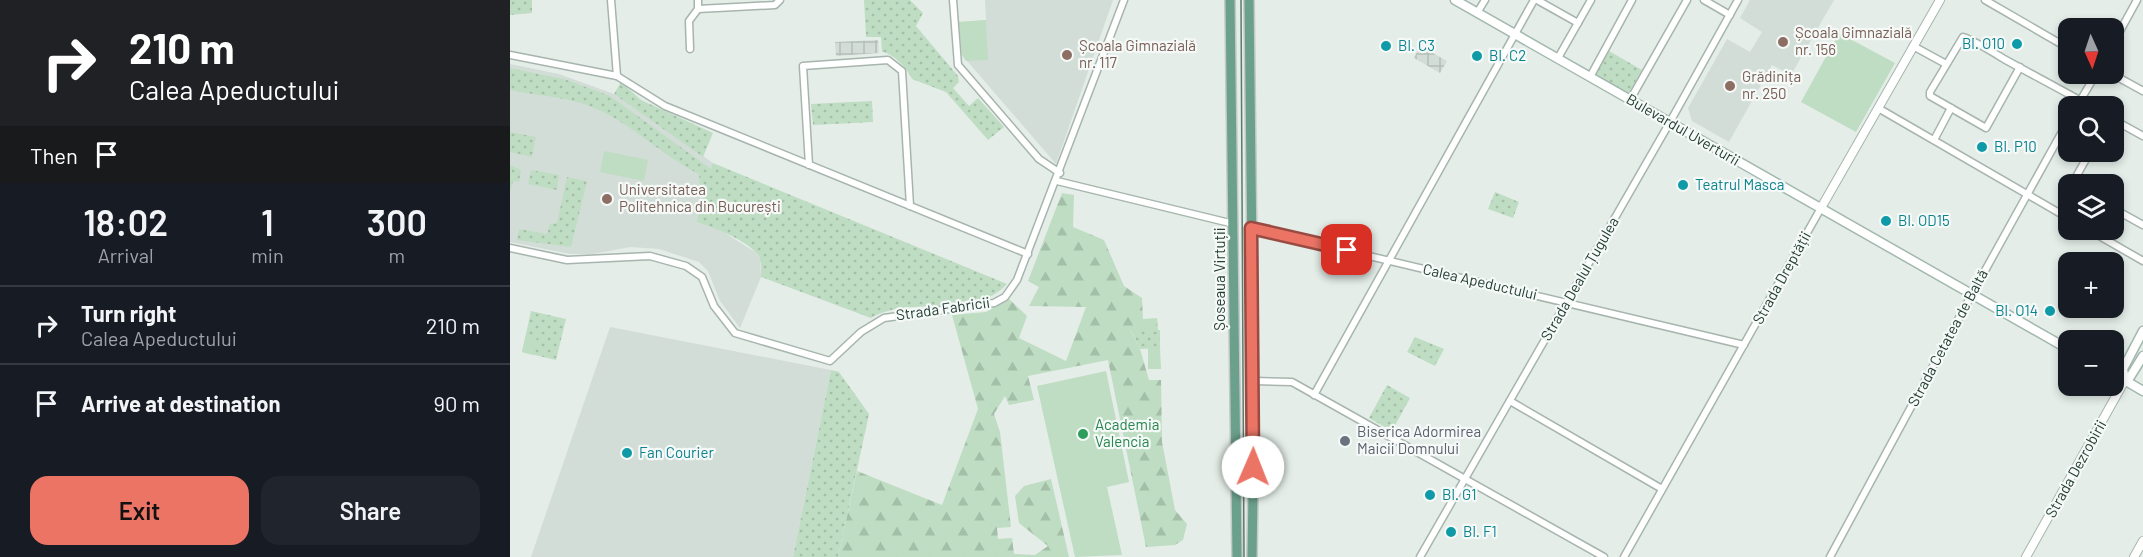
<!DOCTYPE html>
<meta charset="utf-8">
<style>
body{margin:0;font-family:Barlow,sans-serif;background:#20242c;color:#f1f3f6;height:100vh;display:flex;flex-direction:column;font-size:22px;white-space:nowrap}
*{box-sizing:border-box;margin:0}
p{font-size:20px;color:#9ea1a6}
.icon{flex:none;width:33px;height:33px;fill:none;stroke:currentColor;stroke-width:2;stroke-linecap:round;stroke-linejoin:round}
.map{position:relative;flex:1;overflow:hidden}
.sheet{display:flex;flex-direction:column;background:#171b24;width:510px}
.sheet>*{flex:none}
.hud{background:#202124;color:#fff;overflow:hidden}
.needle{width:39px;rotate:177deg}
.controls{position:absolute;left:1548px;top:18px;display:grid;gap:12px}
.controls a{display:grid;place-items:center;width:66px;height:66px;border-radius:12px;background:#171b24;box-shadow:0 3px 9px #0003;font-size:30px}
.pin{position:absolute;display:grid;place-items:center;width:51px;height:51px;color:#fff;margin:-26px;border-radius:12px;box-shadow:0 3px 9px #0006}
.me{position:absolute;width:66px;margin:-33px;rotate:1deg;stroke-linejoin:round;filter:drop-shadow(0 0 4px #0008)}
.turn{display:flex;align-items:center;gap:21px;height:126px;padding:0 30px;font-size:27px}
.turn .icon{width:78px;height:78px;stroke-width:2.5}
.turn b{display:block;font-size:42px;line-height:51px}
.then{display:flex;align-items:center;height:57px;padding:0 30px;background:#0003;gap:12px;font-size:22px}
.eta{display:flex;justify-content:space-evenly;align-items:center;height:102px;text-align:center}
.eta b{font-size:36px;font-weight:600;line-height:42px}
.action{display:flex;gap:12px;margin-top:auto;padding:12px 30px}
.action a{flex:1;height:69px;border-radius:18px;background:#eb7465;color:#111;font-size:24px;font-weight:600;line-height:69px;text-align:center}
.action a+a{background:#20242c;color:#f1f3f6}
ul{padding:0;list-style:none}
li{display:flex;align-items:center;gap:18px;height:78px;padding:0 30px;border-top:2px solid #363941}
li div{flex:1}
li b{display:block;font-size:22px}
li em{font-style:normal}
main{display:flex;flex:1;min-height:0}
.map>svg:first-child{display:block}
.built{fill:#d3ddd7}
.industrial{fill:url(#industrial-grid)}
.grass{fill:url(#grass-dots)}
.forest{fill:url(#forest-firs)}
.pitch{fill:#bfddc3}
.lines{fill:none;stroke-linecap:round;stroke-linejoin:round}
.minor-casing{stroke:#a7b5ae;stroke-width:9}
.tertiary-casing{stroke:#a7b5ae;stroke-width:10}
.secondary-casing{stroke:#a3b8ae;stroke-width:11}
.primary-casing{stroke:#c2c9c6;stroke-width:12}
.minor{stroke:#fff;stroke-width:6}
.tertiary{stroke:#fff;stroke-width:8}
.secondary{stroke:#fff;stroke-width:8}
.primary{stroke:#6ba08c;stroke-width:9}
.tram{stroke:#5f796f;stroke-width:1.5}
.route-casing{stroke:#994b42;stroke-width:15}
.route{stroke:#eb7465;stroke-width:10}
.education-dot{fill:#8d6e63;stroke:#f5f9f7;stroke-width:2}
.culture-dot{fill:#0f9aa8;stroke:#f5f9f7;stroke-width:2}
.leisure-dot{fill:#2e9e5b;stroke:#f5f9f7;stroke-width:2}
.worship-dot{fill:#6b7280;stroke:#f5f9f7;stroke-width:2}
.labels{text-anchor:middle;stroke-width:4.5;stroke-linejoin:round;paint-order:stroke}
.education-label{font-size:15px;fill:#785e54;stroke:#f5f9f7;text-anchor:start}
.culture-label{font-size:15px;fill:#0d838f;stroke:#f5f9f7;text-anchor:start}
.street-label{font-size:15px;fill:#243e34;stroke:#f5f9f7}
.leisure-label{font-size:15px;fill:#27864d;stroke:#f5f9f7;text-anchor:start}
.worship-label{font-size:15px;fill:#5b616d;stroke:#f5f9f7;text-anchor:start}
</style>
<main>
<section class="sheet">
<div class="hud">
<div class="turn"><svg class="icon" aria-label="right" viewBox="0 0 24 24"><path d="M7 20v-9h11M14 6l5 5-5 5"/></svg><div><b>210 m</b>Calea Apeductului</div></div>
<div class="then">Then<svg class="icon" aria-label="arrive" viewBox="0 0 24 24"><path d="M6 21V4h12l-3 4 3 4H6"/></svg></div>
</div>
<div class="eta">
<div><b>18:02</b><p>Arrival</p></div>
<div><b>1</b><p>min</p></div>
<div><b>300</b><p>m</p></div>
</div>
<ul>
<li><svg class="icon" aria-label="right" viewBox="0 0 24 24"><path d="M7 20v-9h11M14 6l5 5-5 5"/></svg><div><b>Turn right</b><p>Calea Apeductului</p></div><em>210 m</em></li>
<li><svg class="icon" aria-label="arrive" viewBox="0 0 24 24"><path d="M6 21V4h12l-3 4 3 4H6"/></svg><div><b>Arrive at destination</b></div><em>90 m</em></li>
</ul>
<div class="action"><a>Exit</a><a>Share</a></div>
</section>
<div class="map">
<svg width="1633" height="557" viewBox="0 0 1633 557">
<defs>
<pattern id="industrial-grid" width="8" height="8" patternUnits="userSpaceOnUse" patternTransform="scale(1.5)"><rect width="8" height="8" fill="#d3ddd7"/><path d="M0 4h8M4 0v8" fill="none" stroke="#b5bfb9"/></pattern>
<pattern id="grass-dots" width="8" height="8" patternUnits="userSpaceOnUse" patternTransform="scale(1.5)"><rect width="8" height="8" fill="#bfddc3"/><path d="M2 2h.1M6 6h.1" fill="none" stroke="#a4bfa8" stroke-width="1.8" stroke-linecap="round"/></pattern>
<pattern id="forest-firs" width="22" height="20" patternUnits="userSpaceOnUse" patternTransform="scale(1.5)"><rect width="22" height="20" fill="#bfddc3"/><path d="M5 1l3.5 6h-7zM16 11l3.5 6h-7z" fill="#a4bfa8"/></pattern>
</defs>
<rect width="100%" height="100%" fill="#e4ede8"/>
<g class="built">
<path d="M 475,0 L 603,0 L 546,164 L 452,55 L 449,22 L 476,20 Z"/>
<path d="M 1240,0 L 1324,0 L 1281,75 L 1262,65 L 1219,142 L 1182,121 L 1178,108 L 1217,39 L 1240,52 L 1252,32 L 1230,18 Z"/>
<path d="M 0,64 L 49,74 L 104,94 L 203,163 L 186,222 L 207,228 L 245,252 L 250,259 L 251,277 L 230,328 L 210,301 L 198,271 L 189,262 L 149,249 L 120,247 L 83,254 L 60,254 L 0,242 Z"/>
<path d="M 100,327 L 321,370 L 283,557 L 21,557 Z"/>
</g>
<g class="industrial">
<path d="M 368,40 L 369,53 L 326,56 L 325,42 Z"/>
<path d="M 910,46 L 937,61 L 930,73 L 904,58 Z"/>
</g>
<g class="grass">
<path d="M 0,0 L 22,0 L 22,13 L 0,15 Z"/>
<path d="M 354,0 L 400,0 L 413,13 L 406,26 L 448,76 L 449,82 L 443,88 L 459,106 L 468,98 L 494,127 L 478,140 L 436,92 L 402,79 C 398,69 383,53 372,52 L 371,37 L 356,37 Z"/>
<path d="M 1099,51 L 1132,70 L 1118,95 L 1085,76 Z"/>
<path d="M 0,68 L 57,80 L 100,96 L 201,169 L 203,163 L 497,284 C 463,321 402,294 361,318 L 251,277 C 251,271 252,263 249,257 C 242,242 201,226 186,222 L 195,192 L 190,187 L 189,174 C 153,156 124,126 87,109 C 61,97 28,96 0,90 Z"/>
<path d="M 111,82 L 131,100 L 203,133 L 193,157 L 104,94 Z"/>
<path d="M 362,101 L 363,122 L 303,125 L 301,104 Z"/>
<path d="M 0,132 L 26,137 L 22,157 L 0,152 Z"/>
<path d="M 0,165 L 11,170 L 9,182 L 3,181 L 0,192 Z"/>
<path d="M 21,170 L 49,175 L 47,190 L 18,184 Z"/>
<path d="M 57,177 L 77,181 L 61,247 L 7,240 L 9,229 L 37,234 L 40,224 L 47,223 Z"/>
<path d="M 985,192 L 1009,202 L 1003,218 L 978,209 Z"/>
<path d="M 21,311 L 56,319 L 46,360 L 12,352 Z"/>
<path d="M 621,330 L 650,330 L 650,348 L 630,349 Z"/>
<path d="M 905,337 L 934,349 L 925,366 L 897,352 Z"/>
<path d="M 321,370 L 329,372 L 359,414 L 328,557 L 283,557 Z"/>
<path d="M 877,385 L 900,398 L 882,431 L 859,418 Z"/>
</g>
<path class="forest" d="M 552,193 L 564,195 L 563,227 L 594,240 L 614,286 L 632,298 L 633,319 L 647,318 L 648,330 L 621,331 L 630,349 L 639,380 L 651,380 L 652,442 L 665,510 L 677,524 L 673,540 L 665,545 L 636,547 L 598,360 L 518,376 L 524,400 L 499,405 L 495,396 L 484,414 L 490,432 L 501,527 L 487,528 L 488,539 L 502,538 L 504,554 L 525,555 L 538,546 L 509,523 L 505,496 L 514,486 L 541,479 L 559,557 L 328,557 L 347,471 L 432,505 L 468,409 L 442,315 L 476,312 L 499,299 L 517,316 L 509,338 L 556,361 L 576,307 L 519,306 L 529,287 L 518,281 Z"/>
<g class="pitch">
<path d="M 476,20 L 478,60 L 456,61 L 452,55 L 449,22 Z"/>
<path d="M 1329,33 L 1385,63 L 1346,132 L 1291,102 Z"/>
<path d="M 94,151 L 138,160 L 134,181 L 90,172 Z"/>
<path d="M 16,335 L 27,337 L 23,355 L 12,352 Z"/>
<path d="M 638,348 L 650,348 L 651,369 L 638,369 Z"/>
<path d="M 596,371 L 619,482 L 597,487 L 612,555 L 565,557 L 527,386 Z"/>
</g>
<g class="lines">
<defs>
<g id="minor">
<path d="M 101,0 L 107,76"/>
<path d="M 443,0 L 448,65 L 529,159 L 550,173"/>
<path d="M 1027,0 L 1068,23"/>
<path d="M 1194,0 L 1220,15"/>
<path d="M 1475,0 L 1558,48"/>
<path d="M 188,9 L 265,5 L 270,0"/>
<path d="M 967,13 L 975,0"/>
<path d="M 1604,42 L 1627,0"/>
<path d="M 1403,46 L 1436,64"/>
<path d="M 180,49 L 179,21 L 188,9 L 188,0"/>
<path d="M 0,55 L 107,76 L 155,106 L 518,254"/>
<path d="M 1048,58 L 1081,0"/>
<path d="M 1510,67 L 1476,128 L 1420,96 L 1420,92 L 1453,37 C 1467,42 1481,51 1494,59 C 1523,75 1552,90 1580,106"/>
<path d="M 1602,74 L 1633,91"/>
<path d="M 1080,77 L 1122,0"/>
<path d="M 1120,100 L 1177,0"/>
<path d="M 1567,106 L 1586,74"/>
<path d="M 1368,108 L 1558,218"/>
<path d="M 1604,120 L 1633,136"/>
<path d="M 1424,140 L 1441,108"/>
<path d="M 299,165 L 293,66 L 378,60 L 392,71 L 400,206"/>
<path d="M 547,181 L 724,224"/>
<path d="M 1562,184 L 1580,152"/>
<path d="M 1604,209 L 1633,225"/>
<path d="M 741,228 L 1234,345"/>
<path d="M 1579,230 L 1633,261"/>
<path d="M 0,248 L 57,260 L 140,256 L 176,266 L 192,277 L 204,306 L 225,333 L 320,361 L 351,332 L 374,318 L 484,303 L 495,297 L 507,280 L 614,0"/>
<path d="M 743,381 L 782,382 L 1094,557"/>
<path d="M 804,395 L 1024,0"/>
<path d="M 1000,401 L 1152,489"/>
<path d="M 910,557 L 1160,122 L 1228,0"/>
<path d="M 1114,557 L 1311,208"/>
<path d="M 1320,557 L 1462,294 L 1558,121"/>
</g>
<g id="tertiary">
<path d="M 1311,208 L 1430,0"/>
<path d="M 1516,557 L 1615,380"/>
<path d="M 1624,557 L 1633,541"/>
</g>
<g id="secondary">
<path d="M 945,0 L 1558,349"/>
<path d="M 1604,374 L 1633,391"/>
<path d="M 1615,380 L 1613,369 L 1633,331"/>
<path d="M 1615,380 L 1620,377 L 1633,356"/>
</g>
<g id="primary">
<path d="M 720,0 L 727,557"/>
<path d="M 739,0 L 744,424 L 742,557"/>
</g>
</defs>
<use href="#minor" class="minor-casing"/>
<use href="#tertiary" class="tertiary-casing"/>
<use href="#secondary" class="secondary-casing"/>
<use href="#primary" class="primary-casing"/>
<use href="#minor" class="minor"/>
<use href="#tertiary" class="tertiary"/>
<use href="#secondary" class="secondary"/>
<use href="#primary" class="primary"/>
<path class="tram" d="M 731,0 L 734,557"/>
</g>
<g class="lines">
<defs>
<path id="route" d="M 743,467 L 741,228 L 837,250"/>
</defs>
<use href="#route" class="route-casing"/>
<use href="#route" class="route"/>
</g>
<g class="education-dot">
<circle cx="1273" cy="42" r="6"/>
<circle cx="557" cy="55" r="6"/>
<circle cx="1220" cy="86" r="6"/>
<circle cx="97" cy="199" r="6"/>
</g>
<g class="culture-dot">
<circle cx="1507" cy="44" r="6"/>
<circle cx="876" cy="46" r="6"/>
<circle cx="967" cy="56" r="6"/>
<circle cx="1472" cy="147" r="6"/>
<circle cx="1173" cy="185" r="6"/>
<circle cx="1376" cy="221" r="6"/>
<circle cx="1540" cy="311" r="6"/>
<circle cx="117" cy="453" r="6"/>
<circle cx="920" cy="495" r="6"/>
<circle cx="941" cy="532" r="6"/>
</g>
<circle class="leisure-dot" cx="573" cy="434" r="6"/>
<circle class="worship-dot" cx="835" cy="441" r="6"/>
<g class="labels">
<g class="education-label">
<text x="1285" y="38">Școala Gimnazială<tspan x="1285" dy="17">nr. 156</tspan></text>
<text x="569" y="51">Școala Gimnazială<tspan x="569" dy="17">nr. 117</tspan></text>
<text x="1232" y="82">Grădinița<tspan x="1232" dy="17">nr. 250</tspan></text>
<text x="109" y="195">Universitatea<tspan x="109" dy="17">Politehnica din București</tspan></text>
</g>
<g class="culture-label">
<text x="1495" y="49" text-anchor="end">Bl. O10</text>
<text x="888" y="51">Bl. C3</text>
<text x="979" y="61">Bl. C2</text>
<text x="1484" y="152">Bl. P10</text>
<text x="1185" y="190">Teatrul Masca</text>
<text x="1388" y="226">Bl. OD15</text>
<text x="1528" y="316" text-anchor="end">Bl. O14</text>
<text x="129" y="458">Fan Courier</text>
<text x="932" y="500">Bl. G1</text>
<text x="953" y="537">Bl. F1</text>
</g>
<g class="street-label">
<text transform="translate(1173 130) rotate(30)" y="5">Bulevardul Uverturii</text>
<text transform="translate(1272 278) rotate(-61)" y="5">Strada Dreptății</text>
<text transform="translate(710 279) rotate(-90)" y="5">Șoseaua Virtuții</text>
<text transform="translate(1070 279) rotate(-60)" y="5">Strada Dealul Țugulea</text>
<text transform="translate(970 282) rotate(13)" y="5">Calea Apeductului</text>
<text transform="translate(433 309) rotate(-8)" y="5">Strada Fabricii</text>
<text transform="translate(1438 338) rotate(-62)" y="5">Strada Cetatea de Baltă</text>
<text transform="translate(1566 469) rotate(-61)" y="5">Strada Dezrobirii</text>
</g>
<g class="leisure-label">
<text x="585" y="430">Academia<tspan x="585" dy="17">Valencia</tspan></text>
</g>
<g class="worship-label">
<text x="847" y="437">Biserica Adormirea<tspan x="847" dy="17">Maicii Domnului</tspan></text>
</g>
</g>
</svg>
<div class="controls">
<a><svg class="needle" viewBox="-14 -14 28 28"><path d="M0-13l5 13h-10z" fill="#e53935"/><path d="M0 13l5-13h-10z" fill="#9ea1a6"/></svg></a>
<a><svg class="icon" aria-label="search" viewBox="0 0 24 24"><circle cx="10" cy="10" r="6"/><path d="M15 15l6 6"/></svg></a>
<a><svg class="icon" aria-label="layers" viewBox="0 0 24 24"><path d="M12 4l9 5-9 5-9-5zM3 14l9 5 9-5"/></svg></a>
<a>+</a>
<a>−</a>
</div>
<div class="pin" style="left:837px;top:250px;background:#d93025"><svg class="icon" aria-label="arrive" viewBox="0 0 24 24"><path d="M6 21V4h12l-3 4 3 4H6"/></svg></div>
<svg class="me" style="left:743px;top:467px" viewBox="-20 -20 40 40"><circle r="19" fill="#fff"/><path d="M0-13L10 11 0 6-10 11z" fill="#eb7465"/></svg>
</div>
</main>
